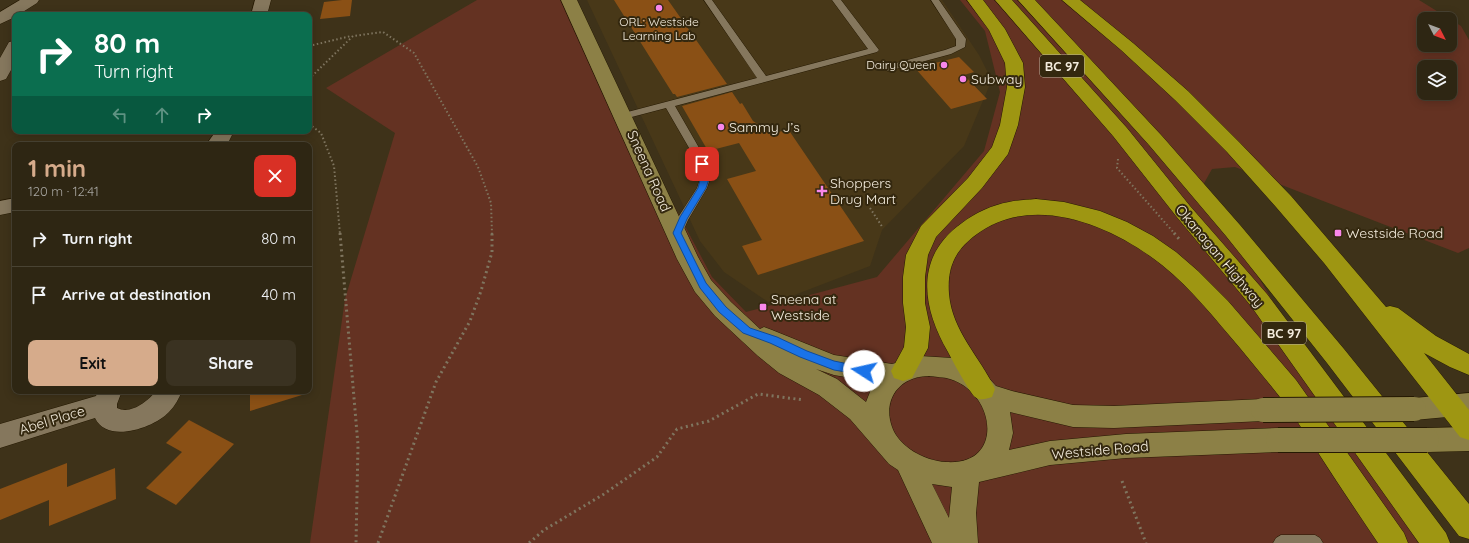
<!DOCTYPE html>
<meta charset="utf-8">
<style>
body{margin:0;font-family:Quicksand,sans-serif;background:#3a3221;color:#f1f3f6;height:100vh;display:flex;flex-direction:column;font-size:15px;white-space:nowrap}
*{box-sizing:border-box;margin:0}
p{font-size:13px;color:#a7a5a0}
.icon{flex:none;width:22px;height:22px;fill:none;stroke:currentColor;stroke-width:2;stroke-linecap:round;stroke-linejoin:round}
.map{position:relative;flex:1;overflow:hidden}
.panel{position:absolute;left:12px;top:142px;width:300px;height:252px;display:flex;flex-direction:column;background:#2e2613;border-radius:8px;box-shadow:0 2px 10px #0003,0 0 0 1px #494333}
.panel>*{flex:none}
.hud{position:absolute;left:12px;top:12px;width:300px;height:122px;border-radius:8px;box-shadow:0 2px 10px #0003,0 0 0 1px #494333;background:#0b6e4f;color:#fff;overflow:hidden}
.needle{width:26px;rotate:132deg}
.fabs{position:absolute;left:1417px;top:12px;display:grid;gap:8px}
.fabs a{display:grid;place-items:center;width:40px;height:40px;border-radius:8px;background:#2e2613;box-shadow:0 2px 10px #0003,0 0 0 1px #494333;font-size:20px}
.pin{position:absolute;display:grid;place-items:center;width:34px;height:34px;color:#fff;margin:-17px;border-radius:8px;box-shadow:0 2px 6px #0006}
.me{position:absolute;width:44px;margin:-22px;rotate:280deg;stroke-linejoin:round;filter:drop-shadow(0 0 3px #0008)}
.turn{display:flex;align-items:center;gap:14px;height:84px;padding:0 16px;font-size:18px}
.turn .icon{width:52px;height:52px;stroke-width:2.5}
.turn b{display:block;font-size:28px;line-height:34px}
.lanes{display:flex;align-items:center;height:38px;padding:0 16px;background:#0003;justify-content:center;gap:20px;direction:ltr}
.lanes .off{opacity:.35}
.round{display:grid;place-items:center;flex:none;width:42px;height:42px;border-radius:8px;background:#3a3221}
.overview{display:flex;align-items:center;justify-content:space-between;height:68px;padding:0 16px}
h1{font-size:24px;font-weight:700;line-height:30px;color:#d6ab8b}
.action{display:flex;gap:8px;margin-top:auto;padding:8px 16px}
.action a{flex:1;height:46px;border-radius:8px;background:#d6ab8b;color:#111;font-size:16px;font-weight:700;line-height:46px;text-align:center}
.action a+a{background:#3a3221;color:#f1f3f6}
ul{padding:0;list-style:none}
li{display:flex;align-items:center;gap:12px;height:56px;padding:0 16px;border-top:1px solid #494333}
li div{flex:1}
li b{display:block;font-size:15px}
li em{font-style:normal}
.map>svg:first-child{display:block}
.built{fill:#483818}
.green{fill:#643222;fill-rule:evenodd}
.building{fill:#8a5015}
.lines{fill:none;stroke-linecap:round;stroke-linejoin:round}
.lane-casing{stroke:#251902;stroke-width:1}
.street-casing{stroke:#251902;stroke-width:1}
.secondary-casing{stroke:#251902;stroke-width:1}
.highway-casing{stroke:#251902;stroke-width:1}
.path-far1{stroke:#7f755f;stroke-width:2;stroke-dasharray:1.5 2.5;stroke-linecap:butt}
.path{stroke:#7f755f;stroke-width:3;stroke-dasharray:2 3.5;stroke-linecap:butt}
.lane{fill:#85775d;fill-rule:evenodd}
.street{fill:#85775d;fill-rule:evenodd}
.secondary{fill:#8c8046;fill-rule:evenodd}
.highway{fill:#9e9612;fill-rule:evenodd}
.secondary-bridge-casing{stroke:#251902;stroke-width:26;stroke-linecap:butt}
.secondary-bridge{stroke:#8c8046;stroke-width:24}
.route{fill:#1a73e8;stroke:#114b97}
.poi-dot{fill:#f987e9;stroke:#34280f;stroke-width:1.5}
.labels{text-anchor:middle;stroke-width:4;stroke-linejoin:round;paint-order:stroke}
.far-poi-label{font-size:12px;fill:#f4ecdd;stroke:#34280f}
.shield{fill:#34280f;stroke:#bab19f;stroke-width:1}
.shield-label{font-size:13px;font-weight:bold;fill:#f4ecdd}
.poi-label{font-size:14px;fill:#f4ecdd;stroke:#34280f;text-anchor:start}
.street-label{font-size:14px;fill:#f4ecdd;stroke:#34280f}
</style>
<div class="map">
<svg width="1469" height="543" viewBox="0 0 1469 543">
<rect width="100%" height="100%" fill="#3e3219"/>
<path class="built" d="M 587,0 L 942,0 L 979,55 L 988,73 L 990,84 L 964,146 L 882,230 L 870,266 L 771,304 L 724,272 L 700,241 Z"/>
<path class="green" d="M 477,0 L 565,0 L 712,277 L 746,312 L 877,277 L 984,151 L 1000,92 L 985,31 L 960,0 L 1419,0 L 1461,26 L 1469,40 L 1469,248 L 1458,253 L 1235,167 L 1212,169 L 1203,185 L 1418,543 L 310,543 L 345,299 L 395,133 L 326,88 ZM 1424,19 L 1450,19 L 1450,45 L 1424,45 ZM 1424,67 L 1450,67 L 1450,93 L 1424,93 Z"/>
<g class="building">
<path d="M 342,0 L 352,0 L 350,16 L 320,19 L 324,2 Z"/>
<path d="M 614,0 L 668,0 L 727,84 L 677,97 L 675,94 L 673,94 Z"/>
<path d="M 959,57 L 974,72 L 964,75 L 987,99 L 951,109 L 915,68 Z"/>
<path d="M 732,92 L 740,104 L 742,103 L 753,121 L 773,134 L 788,129 L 864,241 L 758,275 L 742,246 L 762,240 L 727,179 L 756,171 L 739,143 L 708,151 L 682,106 Z"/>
<path d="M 250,391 L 302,391 L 302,395 L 250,411 Z"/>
<path d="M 189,420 L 234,444 L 176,505 L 146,488 L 182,452 L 166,443 Z"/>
<path d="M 67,463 L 67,487 L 115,468 L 116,499 L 49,526 L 49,500 L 0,520 L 0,489 Z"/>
</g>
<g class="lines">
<defs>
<g id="lane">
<path d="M 704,0 L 712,0 L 766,76 L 868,49 L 832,0 L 841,0 L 879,50 L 877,52 L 675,106 L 702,153 L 711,176 L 707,188 L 688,220 L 681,236 L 677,237 L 673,236 L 671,233 L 677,219 L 697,188 L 701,176 L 692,153 L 666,108 L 624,119 L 619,116 L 620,114 L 757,78 Z"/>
<path d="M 931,0 L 939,0 L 966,39 L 965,47 L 951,54 L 888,71 L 885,70 L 883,68 L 885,66 L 945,50 L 956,46 L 956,39 Z"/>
<path d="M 1281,535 L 1315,535 L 1320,538 L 1323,543 L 1273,543 L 1276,538 Z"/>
</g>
<g id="street">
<path d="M 20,0 L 39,0 L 37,3 L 18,15 L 15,15 L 15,17 L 0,24 L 0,12 Z"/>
<path d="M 255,0 L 271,0 L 267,15 L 251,15 Z"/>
<path d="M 15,41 L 15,63 L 6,79 L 0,81 L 0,58 L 9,42 Z"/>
<path d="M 216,131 L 234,131 L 227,145 L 206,145 Z"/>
<path d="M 15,198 L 15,212 L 0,215 L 0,201 Z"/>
<path d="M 98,391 L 122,391 L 117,404 L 117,408 C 131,415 148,401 156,391 L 182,391 C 179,398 175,406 169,412 C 154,428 107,444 95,418 L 0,448 L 0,424 L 96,396 Z"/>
</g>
<g id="secondary">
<path d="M 561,0 L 577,0 L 698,257 L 711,280 L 731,302 L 760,329 L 764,327 L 772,330 L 834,355 L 892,364 L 920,356 L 952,358 L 975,367 L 985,374 L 996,386 L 1012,391 L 1073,405 L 1114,406 L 1263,399 L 1272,402 L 1276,410 L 1272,418 L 1263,421 L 1114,428 L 1073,427 L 1010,412 L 1013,433 L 1009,450 L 1050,441 L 1126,434 L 1278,428 L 1287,432 L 1291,440 L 1287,448 L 1278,452 L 1126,458 L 1050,465 L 979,482 L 976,513 L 978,543 L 932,543 L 898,470 L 889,464 L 850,419 L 819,395 L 779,373 L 758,356 L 715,316 L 695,292 L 677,259 ZM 816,369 L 834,375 L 874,382 L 866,402 L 837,379 ZM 929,376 C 936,377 944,377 950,379 C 996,393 1005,466 946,462 C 925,461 899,447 892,427 C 882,399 900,376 929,376 ZM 932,484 L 952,487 L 949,518 Z"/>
<path d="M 1469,393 L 1469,415 L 1414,420 L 1405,417 L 1401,409 L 1405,401 L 1414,398 Z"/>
<path d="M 1469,427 L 1469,451 L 1427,452 L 1418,448 L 1414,440 L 1418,432 L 1427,428 Z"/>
</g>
<g id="highway">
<path d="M 967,0 L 983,0 L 1005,29 L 1023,63 L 1025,87 L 1018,125 L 1008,154 L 982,188 L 936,237 L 928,255 L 925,277 L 925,303 L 930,327 L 928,348 L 912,378 L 903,381 L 894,378 L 891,371 L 904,347 L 906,327 L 903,303 L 903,277 L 906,255 L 921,226 L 968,178 L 992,147 L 1000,125 L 1007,87 L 1005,63 L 989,30 Z"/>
<path d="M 995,0 L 1012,0 L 1127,128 L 1190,206 L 1267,294 L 1446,533 L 1450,543 L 1419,543 L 1251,306 L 1176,216 L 1113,136 Z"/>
<path d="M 1018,0 L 1035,0 L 1162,136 L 1240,225 L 1344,349 L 1469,504 L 1469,539 L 1459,536 L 1327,363 L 1226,236 L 1149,145 Z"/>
<path d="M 1062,0 L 1080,0 L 1133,43 L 1188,91 L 1240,143 L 1291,196 L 1386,307 L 1390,306 L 1398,308 L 1436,336 L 1469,354 L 1469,375 L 1450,367 L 1424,353 L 1469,410 L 1469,440 L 1460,437 L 1324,263 L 1276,207 L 1227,152 L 1175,100 L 1121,50 Z"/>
<path d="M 1036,199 L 1064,202 L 1100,211 L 1127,222 L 1153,236 L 1176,252 L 1198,271 L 1228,301 L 1296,380 L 1404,533 L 1408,543 L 1378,543 C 1358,513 1338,484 1319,454 C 1308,439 1299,423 1288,408 C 1273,387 1256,368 1240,348 C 1215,319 1192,289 1162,265 C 1113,226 1034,192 977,234 C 955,250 947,267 949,294 C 952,331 980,357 995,389 L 992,397 C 986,399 980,401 975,397 C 970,393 952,360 948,352 C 922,307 914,257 962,223 C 975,213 992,205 1009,202 C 1017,200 1027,200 1036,199 Z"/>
</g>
</defs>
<use href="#lane" class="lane-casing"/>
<use href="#street" class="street-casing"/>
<use href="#secondary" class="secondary-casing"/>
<use href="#highway" class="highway-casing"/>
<g class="path-far1">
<path d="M 309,46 L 351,36"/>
<path d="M 309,79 L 353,36 L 383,32 L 414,53 L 478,167 L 491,203 L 492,234"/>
<path d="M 309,124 L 321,133 L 334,166 L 340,234"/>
<path d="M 1118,159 L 1117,168 L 1175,234"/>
<path d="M 870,208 L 883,228"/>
</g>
<g class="path">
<path d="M 340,233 L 358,445 L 356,543"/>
<path d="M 1174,233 L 1180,240"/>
<path d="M 1122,481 L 1146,543"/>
<path d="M 378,543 L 436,382 L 470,321 L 481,291 L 492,252 L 492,233"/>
<path d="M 529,543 L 544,530 L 604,494 L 657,457 L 677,429 L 709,421 L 758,394 L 804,400"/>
</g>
<use href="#lane" class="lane"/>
<use href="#street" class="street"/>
<use href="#secondary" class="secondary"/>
<use href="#highway" class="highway"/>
<defs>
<g id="secondary-bridge">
<path d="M 1263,410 L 1414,409"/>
<path d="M 1278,440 L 1427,440"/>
</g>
</defs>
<use href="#secondary-bridge" class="secondary-bridge-casing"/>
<use href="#secondary-bridge" class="secondary-bridge"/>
</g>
<path class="route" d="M 702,162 L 706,164 L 710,176 L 706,188 L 687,219 L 681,233 L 706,283 L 726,307 L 750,328 L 777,337 L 807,351 L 834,361 L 868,368 L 869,371 L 868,374 L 864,375 L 834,370 L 800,357 L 770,343 L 743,333 L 719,312 L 700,288 L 673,233 L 680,217 L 698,188 L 701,176 L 698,164 Z"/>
<g class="poi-dot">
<circle cx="659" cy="8" r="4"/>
<circle cx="944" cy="65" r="4"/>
<circle cx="963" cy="79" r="4"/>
<circle cx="721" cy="127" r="4"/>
<path d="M820 185h4v4h4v4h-4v4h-4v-4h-4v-4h4z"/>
<rect x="1334" y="229" width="8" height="8" rx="2"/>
<rect x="759" y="303" width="8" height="8" rx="2"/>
</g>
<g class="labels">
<g class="far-poi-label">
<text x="659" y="26">ORL: Westside<tspan x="659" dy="14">Learning Lab</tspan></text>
<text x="936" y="69" text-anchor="end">Dairy Queen</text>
</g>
<g class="shield">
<rect x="1040" y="55" width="44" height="22" rx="3"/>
<rect x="1262" y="322" width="44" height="22" rx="3"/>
</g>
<g class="shield-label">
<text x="1062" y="71">BC 97</text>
<text x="1284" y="338">BC 97</text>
</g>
<g class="poi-label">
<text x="971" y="84">Subway</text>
<text x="729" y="132">Sammy J’s</text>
<text x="830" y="188">Shoppers<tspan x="830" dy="16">Drug Mart</tspan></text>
<text x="1346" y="238">Westside Road</text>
<text x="771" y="304">Sneena at<tspan x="771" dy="16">Westside</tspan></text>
</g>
<g class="street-label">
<text transform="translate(649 171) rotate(66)" y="5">Sneena Road</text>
<text transform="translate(1220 256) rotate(50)" y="5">Okanagan Highway</text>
<text transform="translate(52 420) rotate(-17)" y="5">Abel Place</text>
<text transform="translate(1100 450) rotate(-5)" y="5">Westside Road</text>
</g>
</g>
</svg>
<div class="fabs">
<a><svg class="needle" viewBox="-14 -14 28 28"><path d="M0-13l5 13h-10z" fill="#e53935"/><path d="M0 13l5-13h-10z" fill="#a7a5a0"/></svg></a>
<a><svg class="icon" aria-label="layers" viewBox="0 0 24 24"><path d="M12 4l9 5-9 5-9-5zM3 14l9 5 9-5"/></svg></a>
</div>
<div class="pin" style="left:702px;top:164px;background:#d93025"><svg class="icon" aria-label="arrive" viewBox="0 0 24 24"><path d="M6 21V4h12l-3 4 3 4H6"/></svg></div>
<svg class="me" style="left:864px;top:371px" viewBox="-20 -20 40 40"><circle r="19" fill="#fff"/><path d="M0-13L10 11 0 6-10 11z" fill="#1a73e8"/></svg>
<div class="hud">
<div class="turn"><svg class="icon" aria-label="right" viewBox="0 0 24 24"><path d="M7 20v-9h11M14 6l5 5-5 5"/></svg><div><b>80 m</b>Turn right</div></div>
<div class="lanes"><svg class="icon off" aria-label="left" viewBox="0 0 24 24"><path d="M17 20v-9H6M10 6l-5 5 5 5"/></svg><svg class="icon off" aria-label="ahead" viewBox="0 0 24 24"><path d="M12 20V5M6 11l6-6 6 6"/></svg><svg class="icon" aria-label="right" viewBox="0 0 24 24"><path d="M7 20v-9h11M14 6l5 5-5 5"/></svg></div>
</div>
<section class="panel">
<div class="overview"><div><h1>1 min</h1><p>120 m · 12:41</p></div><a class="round" style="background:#d93025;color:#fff"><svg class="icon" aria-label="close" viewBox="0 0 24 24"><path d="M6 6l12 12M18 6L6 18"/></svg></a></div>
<ul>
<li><svg class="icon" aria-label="right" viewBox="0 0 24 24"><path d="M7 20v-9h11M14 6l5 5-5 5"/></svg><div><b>Turn right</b></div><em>80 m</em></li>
<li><svg class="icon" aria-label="arrive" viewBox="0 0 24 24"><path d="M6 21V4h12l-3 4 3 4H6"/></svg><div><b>Arrive at destination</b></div><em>40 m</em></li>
</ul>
<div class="action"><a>Exit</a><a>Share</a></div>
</section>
</div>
